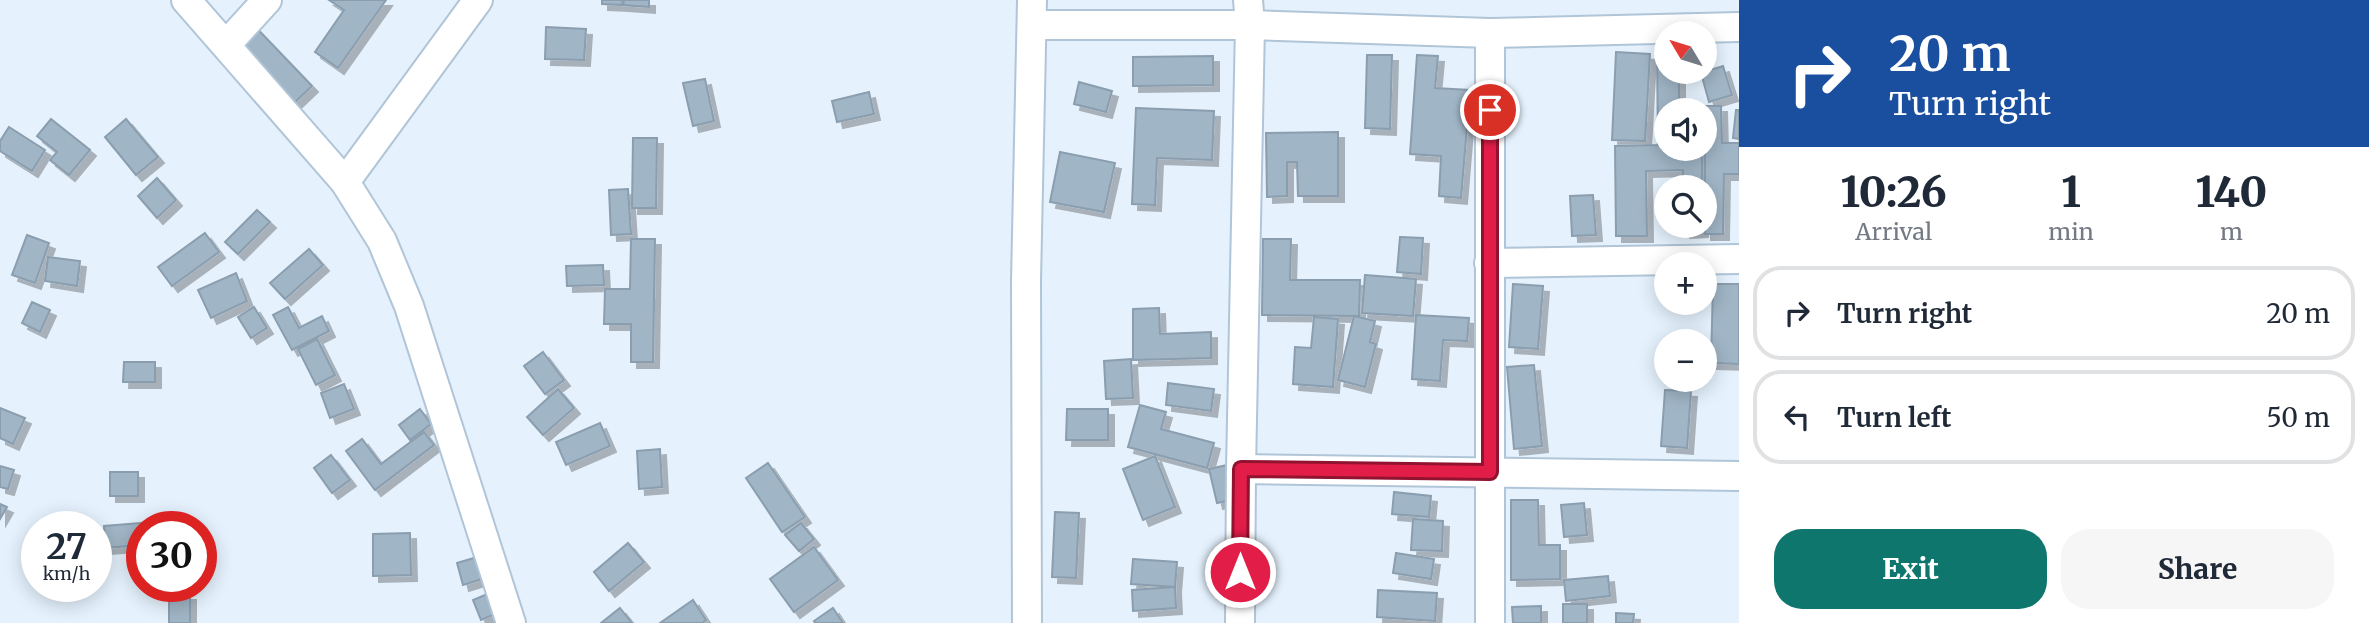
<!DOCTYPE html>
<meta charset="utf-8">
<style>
body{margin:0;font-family:Merriweather,serif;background:#f6f6f7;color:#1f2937;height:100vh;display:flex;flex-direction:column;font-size:26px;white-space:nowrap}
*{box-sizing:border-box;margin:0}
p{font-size:23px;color:#747a83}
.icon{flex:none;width:38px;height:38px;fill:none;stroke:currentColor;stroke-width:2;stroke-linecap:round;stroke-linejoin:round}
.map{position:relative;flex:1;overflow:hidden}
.panel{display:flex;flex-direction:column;background:#fff;width:630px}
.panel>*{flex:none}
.top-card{background:#1a4fa0;color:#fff;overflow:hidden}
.needle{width:46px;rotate:308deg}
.tools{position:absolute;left:1654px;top:21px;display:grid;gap:14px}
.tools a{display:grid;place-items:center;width:63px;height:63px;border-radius:50%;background:#fff;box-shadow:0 4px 18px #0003;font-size:35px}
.speed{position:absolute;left:21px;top:511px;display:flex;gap:14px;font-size:35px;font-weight:700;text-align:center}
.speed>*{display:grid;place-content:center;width:91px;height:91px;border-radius:50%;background:#fff;box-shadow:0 4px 18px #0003;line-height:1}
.speed small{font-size:18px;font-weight:400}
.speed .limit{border:10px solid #d22;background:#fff;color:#111}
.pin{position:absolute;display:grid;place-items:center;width:60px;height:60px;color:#fff;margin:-30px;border:4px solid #fff;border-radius:50%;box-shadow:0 2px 7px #0007}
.me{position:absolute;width:77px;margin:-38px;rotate:0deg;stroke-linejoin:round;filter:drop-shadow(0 0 5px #0008)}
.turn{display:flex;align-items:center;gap:24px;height:147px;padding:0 35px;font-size:32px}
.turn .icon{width:91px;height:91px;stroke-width:2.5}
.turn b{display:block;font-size:49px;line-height:60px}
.eta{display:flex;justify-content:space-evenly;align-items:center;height:119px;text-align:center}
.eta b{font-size:42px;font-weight:800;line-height:49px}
.primary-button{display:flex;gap:14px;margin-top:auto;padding:14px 35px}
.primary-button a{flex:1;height:80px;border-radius:28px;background:#0f766e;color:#fff;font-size:28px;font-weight:800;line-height:80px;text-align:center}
.primary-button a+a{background:#f6f6f7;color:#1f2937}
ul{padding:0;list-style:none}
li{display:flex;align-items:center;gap:21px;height:94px;margin:0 14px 10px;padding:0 21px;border:4px solid #e0e1e3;border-radius:28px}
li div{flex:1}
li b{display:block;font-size:26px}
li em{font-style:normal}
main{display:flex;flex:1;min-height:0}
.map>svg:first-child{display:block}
.building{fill:#a0b5c6;stroke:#8a9eaf;stroke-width:2;filter:url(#shadow)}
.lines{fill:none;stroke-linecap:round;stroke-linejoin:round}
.street-casing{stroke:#b0c5d7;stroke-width:32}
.street{stroke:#fff;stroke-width:28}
.route-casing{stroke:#92132f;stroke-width:18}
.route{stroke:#e11d48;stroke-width:12}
</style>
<main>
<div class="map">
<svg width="1739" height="623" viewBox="0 0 1739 623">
<defs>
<filter id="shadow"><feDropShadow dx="6" dy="6" stdDeviation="0" flood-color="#0004"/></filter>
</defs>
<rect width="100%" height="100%" fill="#e5f2fd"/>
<g class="building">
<path d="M 329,0 L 386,0 L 338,68 L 315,52 L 344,10 Z"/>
<path d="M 602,0 L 623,0 L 622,5 L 602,4 Z"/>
<path d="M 624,0 L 649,0 L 649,7 L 623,5 Z"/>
<path d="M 243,14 L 312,86 L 293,104 L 224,32 Z"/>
<path d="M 546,27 L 586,29 L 584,60 L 545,59 Z"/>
<path d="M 1616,52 L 1650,54 L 1645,141 L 1612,140 Z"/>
<path d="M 1367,55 L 1392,55 L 1390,129 L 1365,128 Z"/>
<path d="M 1417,55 L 1438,56 L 1435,88 L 1470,90 L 1461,198 L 1439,196 L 1441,156 L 1410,154 Z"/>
<path d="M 1657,55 L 1666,55 L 1666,72 L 1679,72 L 1679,110 L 1701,109 L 1666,110 L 1666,149 L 1702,149 L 1702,187 L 1683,187 L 1683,170 L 1646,171 L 1647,236 L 1616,236 L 1615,146 L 1658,145 Z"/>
<path d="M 1213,56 L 1213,85 L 1133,86 L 1133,57 Z"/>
<path d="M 1723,66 L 1732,95 L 1709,102 L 1701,73 Z"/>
<path d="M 705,79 L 714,121 L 693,126 L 683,83 Z"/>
<path d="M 1079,82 L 1112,91 L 1106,112 L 1074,104 Z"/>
<path d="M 869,92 L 874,114 L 837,122 L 832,101 Z"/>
<path d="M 1705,106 L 1721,106 L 1722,143 L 1739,143 L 1739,174 L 1724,174 L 1723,234 L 1705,234 Z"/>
<path d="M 1136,108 L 1214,111 L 1212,160 L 1157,158 L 1155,205 L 1132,204 Z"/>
<path d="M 1736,110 L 1739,110 L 1739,139 L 1733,138 Z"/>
<path d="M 51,119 L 90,150 L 69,175 L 50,160 L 57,152 L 37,136 Z"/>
<path d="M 126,119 L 158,157 L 136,175 L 105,137 Z"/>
<path d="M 9,127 L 45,150 L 32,171 L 0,151 L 0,141 Z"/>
<path d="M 1338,132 L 1338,196 L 1298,196 L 1297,162 L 1287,162 L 1287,196 L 1267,197 L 1266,133 Z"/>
<path d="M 633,138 L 657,138 L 656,208 L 632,208 Z"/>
<path d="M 1060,152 L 1115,163 L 1104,212 L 1050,202 Z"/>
<path d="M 157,178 L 176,200 L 157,218 L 138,196 Z"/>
<path d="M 628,189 L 631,234 L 611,235 L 609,190 Z"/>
<path d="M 1593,195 L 1596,235 L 1572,236 L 1570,196 Z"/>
<path d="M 257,210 L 270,222 L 238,254 L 225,242 Z"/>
<path d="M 1683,226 L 1702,226 L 1702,231 L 1684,232 Z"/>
<path d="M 205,233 L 219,252 L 172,286 L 158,267 Z"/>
<path d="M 27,235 L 49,243 L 35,283 L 12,275 Z"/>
<path d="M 1400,237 L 1423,238 L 1421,274 L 1397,272 Z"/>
<path d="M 631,239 L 655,239 L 653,362 L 631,362 L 631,324 L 604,324 L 605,289 L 630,289 Z"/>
<path d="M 1263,239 L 1291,239 L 1290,280 L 1360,280 L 1359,316 L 1262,315 Z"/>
<path d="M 309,249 L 323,265 L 285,299 L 270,283 Z"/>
<path d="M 48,257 L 80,261 L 77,286 L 45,281 Z"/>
<path d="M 603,265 L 604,285 L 567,286 L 566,266 Z"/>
<path d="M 236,273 L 247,301 L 211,318 L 198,290 Z"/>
<path d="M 1365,275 L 1416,279 L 1413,316 L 1362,313 Z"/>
<path d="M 1513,284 L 1543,286 L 1538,349 L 1509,347 Z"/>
<path d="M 1713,284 L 1739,284 L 1739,364 L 1711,363 Z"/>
<path d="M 32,302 L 50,310 L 40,332 L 22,323 Z"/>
<path d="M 254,307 L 267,328 L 251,338 L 238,317 Z"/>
<path d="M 288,307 L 299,328 L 322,316 L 329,331 L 292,350 L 273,315 Z"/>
<path d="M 1159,308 L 1160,334 L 1211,332 L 1211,358 L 1133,360 L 1133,309 Z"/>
<path d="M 1416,315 L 1469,318 L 1467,341 L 1443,340 L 1440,381 L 1412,379 Z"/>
<path d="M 1354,316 L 1375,321 L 1370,342 L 1376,344 L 1365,387 L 1338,380 Z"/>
<path d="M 1314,317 L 1338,319 L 1333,387 L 1293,384 L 1295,347 L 1311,348 Z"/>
<path d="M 317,339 L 335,375 L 316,385 L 298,349 Z"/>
<path d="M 543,352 L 564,380 L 545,394 L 524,366 Z"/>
<path d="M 1131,359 L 1133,398 L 1106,399 L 1104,361 Z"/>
<path d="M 124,362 L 155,362 L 155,382 L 123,382 Z"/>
<path d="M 1534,365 L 1542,446 L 1514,449 L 1507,367 Z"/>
<path d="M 1168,383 L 1214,389 L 1211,411 L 1166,405 Z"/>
<path d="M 344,384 L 354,409 L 330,418 L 321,393 Z"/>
<path d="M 558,389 L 574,408 L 543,435 L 527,417 Z"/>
<path d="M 1665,390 L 1691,391 L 1687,448 L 1661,446 Z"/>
<path d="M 1140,405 L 1166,412 L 1161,429 L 1214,443 L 1207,468 L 1128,447 Z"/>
<path d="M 0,408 L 25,418 L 13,444 L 0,438 Z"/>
<path d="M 420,409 L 431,424 L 410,440 L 399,425 Z"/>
<path d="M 1067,409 L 1108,409 L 1108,440 L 1066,440 Z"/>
<path d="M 600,423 L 610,446 L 566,465 L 556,442 Z"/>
<path d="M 424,432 L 434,445 L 375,490 L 346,451 L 362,439 L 381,464 Z"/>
<path d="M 660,449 L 662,487 L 639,489 L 637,451 Z"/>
<path d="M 331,455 L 350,480 L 332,493 L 314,468 Z"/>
<path d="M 1155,456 L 1175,507 L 1143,520 L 1123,469 Z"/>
<path d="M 768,463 L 805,517 L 782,532 L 746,478 Z"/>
<path d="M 1227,465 L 1236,499 L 1217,503 L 1209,469 Z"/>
<path d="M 0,466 L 14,470 L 8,489 L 0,487 Z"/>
<rect x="110" y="472" width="28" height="24"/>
<path d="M 1394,492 L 1431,496 L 1429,517 L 1392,514 Z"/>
<path d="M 1511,500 L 1538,500 L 1539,545 L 1560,545 L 1560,579 L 1511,580 Z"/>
<path d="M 1584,503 L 1587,535 L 1564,537 L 1561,505 Z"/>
<path d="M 0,504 L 7,507 L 0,519 Z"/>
<path d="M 1055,512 L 1079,513 L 1076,578 L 1052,577 Z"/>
<path d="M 190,519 L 190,527 L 142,527 L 142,545 L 105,548 L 104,526 Z"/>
<path d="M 1413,519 L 1443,521 L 1442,551 L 1411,550 Z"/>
<path d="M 801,523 L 814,539 L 799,551 L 785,535 Z"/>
<path d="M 410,533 L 411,575 L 373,576 L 373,534 Z"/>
<path d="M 628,543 L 644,562 L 609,591 L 594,572 Z"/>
<path d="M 814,547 L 838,580 L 794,612 L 770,579 Z"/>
<path d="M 494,552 L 501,573 L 463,585 L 457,563 Z"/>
<path d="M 1396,553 L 1434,559 L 1431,579 L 1393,573 Z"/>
<path d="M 1133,559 L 1177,562 L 1175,587 L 1131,584 Z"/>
<path d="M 1608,576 L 1610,596 L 1566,601 L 1564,580 Z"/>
<path d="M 506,586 L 514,606 L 481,620 L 473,600 Z"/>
<path d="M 1175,587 L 1176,608 L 1133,611 L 1132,590 Z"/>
<path d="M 1378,590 L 1437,593 L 1435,621 L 1377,617 Z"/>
<rect x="169" y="594" width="21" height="29"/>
<path d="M 693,600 L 706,620 L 702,623 L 660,623 Z"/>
<rect x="1563" y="604" width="24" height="19"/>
<path d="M 1541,606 L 1541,623 L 1513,623 L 1512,607 Z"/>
<path d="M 620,608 L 632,623 L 601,623 Z"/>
<path d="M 833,608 L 843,623 L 815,623 L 814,621 Z"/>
<path d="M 1616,613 L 1634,614 L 1633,623 L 1616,623 Z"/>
</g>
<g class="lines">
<defs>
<g id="street">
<path d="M 186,0 L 345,182 L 382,241 L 409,306 L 511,623"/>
<path d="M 1032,25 L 1250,25 L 1490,33 L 1739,27"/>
<path d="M 226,45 L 267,0"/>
<path d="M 345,182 L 478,0"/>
<path d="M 1489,263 L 1739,259"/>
<path d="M 1241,469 L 1739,476"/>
<path d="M 1027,623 L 1026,281 L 1032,0"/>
<path d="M 1240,623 L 1241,469 L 1250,25 L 1248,0"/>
<path d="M 1490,623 L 1490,33"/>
</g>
</defs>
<use href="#street" class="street-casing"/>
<use href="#street" class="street"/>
</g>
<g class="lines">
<defs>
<path id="route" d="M 1240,572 L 1241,469 L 1490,472 L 1490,110"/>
</defs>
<use href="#route" class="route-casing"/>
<use href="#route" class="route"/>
</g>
</svg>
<div class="tools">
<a><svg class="needle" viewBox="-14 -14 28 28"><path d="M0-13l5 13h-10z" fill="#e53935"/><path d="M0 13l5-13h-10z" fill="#747a83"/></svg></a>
<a><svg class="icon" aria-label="sound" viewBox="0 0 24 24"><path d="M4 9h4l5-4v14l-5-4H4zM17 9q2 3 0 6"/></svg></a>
<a><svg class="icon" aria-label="search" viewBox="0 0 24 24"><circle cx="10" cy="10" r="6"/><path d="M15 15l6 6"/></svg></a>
<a>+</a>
<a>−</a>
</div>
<div class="speed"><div>27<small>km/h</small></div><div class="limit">30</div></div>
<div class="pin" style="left:1490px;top:110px;background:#d93025"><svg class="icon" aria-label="arrive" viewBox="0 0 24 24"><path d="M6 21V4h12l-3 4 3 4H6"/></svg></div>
<svg class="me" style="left:1240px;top:572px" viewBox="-20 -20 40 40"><circle r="17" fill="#e11d48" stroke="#fff" stroke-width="3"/><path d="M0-11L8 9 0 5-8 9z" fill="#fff"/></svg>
</div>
<section class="panel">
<div class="top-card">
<div class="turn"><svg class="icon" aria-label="right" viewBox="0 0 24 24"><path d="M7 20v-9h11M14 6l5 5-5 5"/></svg><div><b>20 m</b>Turn right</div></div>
</div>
<div class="eta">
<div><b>10:26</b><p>Arrival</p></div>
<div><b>1</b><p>min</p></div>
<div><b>140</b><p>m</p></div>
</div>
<ul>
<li><svg class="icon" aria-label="right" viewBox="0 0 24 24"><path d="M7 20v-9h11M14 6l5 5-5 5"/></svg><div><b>Turn right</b></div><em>20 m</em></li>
<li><svg class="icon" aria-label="left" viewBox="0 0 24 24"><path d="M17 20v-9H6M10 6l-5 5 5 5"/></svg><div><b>Turn left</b></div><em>50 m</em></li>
</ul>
<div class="primary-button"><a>Exit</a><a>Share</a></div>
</section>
</main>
